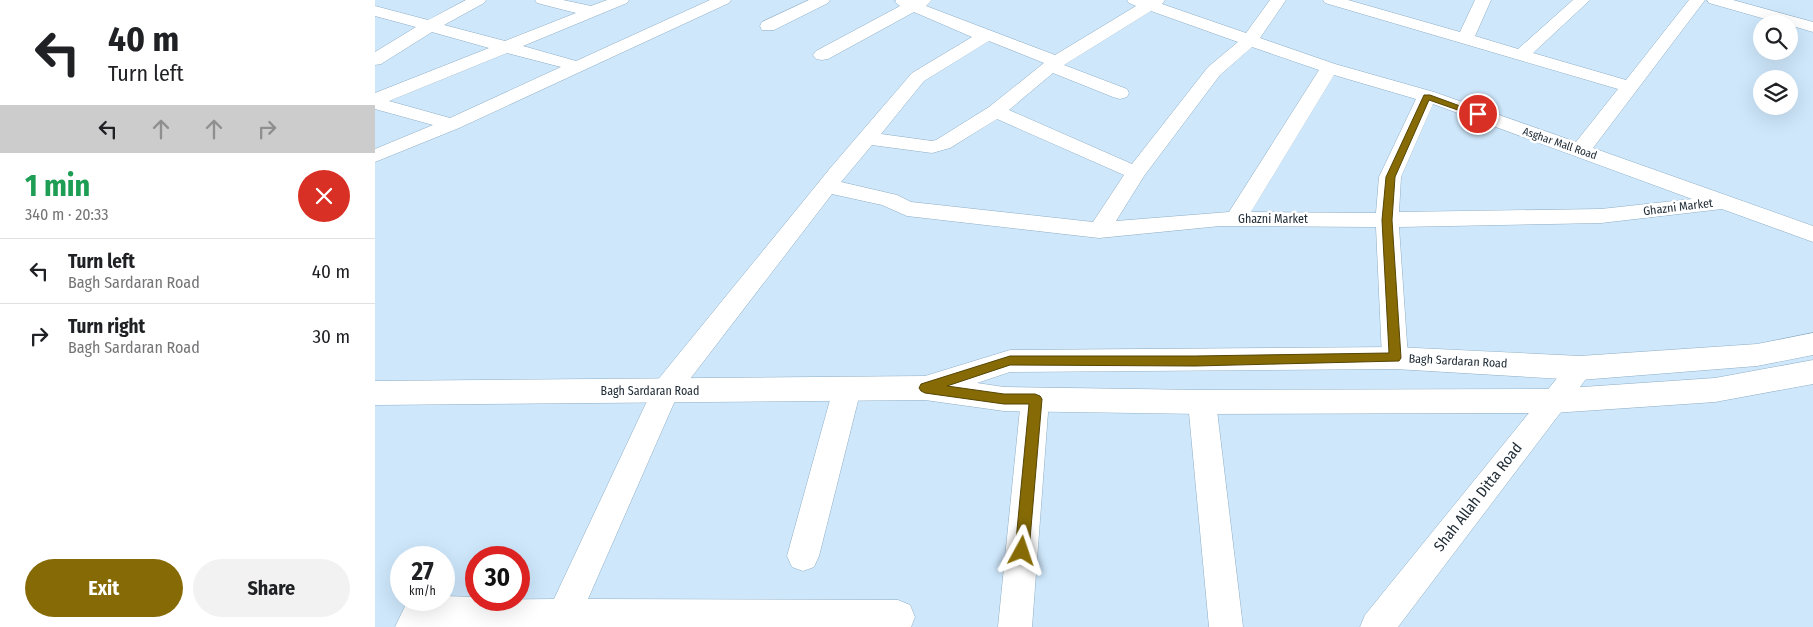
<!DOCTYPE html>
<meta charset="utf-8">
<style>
body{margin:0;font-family:"Fira Sans Condensed",sans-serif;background:#f2f2f2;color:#202124;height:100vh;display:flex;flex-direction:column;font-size:19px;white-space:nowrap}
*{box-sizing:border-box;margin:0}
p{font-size:16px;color:#757577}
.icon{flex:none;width:28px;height:28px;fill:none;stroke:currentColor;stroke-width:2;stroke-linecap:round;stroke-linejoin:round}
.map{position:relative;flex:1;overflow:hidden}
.side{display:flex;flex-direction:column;background:#fff;width:375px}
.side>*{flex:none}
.hud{background:#fff;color:#202124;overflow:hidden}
.fabs{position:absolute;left:1378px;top:15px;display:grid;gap:10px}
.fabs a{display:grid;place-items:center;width:45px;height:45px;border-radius:50%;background:#fff;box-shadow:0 5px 20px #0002;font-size:25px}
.speed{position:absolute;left:15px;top:546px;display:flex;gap:10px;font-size:25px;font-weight:700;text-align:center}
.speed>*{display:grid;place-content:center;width:65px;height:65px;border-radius:50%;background:#fff;box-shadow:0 5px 20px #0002;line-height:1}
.speed small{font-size:12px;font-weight:400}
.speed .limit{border:8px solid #d22;background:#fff;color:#111}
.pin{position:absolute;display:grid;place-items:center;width:42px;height:42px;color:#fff;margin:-21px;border:2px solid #fff;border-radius:50%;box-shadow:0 1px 5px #0007}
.me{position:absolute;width:55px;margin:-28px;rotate:5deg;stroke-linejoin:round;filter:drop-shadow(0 0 4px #0008)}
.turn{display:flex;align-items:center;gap:18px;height:105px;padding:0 25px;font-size:22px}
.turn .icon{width:65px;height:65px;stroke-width:2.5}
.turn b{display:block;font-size:35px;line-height:42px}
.lanes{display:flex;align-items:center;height:48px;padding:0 25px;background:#0003;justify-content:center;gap:25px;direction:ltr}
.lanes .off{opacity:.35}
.round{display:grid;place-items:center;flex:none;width:52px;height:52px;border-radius:26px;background:#f2f2f2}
.summary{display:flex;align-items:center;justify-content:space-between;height:85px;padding:0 25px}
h1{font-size:30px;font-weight:700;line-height:38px;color:#1e9e55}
.button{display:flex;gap:10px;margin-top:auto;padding:10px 25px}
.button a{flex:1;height:58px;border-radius:30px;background:#856a05;color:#fff;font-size:20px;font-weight:700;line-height:58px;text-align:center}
.button a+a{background:#f2f2f2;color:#202124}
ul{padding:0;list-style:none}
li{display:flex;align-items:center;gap:15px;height:65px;padding:0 25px;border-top:1px solid #e0e0e0}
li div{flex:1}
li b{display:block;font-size:19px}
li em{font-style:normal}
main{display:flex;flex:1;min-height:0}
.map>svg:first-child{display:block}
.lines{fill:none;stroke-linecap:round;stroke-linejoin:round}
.minor-casing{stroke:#8faec5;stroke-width:1}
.major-casing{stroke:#8faec5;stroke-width:1}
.minor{fill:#fff;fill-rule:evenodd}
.major{fill:#fff;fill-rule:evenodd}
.route{fill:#856a05;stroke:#564503}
.labels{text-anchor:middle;stroke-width:5;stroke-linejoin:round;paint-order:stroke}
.far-street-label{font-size:11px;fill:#212d37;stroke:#fff}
.street-label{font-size:12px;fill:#212d37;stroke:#fff}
.near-street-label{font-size:15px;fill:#212d37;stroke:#fff}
</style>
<main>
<section class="side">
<div class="hud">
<div class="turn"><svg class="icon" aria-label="left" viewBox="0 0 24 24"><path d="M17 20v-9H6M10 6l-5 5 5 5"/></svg><div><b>40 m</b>Turn left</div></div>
<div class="lanes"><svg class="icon" aria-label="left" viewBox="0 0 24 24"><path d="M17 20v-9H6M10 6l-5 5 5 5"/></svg><svg class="icon off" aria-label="ahead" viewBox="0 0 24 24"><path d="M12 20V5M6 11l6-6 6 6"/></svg><svg class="icon off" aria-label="ahead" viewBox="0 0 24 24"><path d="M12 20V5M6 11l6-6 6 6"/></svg><svg class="icon off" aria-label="right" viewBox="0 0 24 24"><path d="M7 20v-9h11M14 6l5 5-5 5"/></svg></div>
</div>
<div class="summary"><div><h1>1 min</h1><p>340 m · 20:33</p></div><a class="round" style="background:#d93025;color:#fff"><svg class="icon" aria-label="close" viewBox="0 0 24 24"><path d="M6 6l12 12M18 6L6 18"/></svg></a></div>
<ul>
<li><svg class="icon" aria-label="left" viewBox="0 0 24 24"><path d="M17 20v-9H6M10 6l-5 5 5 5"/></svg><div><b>Turn left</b><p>Bagh Sardaran Road</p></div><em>40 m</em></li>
<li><svg class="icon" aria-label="right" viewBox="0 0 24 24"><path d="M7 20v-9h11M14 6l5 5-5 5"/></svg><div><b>Turn right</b><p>Bagh Sardaran Road</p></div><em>30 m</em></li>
</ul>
<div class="button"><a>Exit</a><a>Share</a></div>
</section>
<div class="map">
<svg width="1438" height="627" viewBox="0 0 1438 627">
<rect width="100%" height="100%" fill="#cee7fb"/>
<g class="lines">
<defs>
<g id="minor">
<path d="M 91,0 L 111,0 L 109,3 L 69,25 L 130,41 L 201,13 L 162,3 L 160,0 L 188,0 L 216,6 L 232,0 L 254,0 L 252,3 L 148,46 L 201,61 L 335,0 L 356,0 L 354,3 L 84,128 L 0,162 L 0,149 L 58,125 L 0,109 L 0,93 L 114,48 L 57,32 L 6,64 L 0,65 L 0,52 L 41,27 L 0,16 L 0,6 L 53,20 ZM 132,53 L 186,67 L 75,118 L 14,101 Z"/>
<path d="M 434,0 L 455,0 L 453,3 L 399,30 L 387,30 L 385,26 L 387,22 Z"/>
<path d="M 521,0 L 557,0 L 551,6 L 680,55 L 761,6 L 754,3 L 752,0 L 790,0 L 787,4 L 871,33 L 895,0 L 911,0 L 885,38 L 960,64 L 1059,92 L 1201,142 L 1243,89 L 950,3 L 948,0 L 973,0 L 1085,32 L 1100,0 L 1116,0 L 1100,36 L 1143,49 L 1198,0 L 1215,0 L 1158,53 L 1251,80 L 1314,0 L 1330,0 L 1218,148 L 1438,226 L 1438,242 L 1347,209 L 1226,223 L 1024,227 L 1033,358 L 1029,365 L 1020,368 L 1011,365 L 1007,358 L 1001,227 L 845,226 L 724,238 L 532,216 L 507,205 L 457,194 L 302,396 L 213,599 L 523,600 L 535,605 L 540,617 L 536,627 L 20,627 L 33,600 L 69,600 L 69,596 L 101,597 L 101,600 L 179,599 L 281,382 L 457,166 L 537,73 L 597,37 L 539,12 L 453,59 L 447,60 L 441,59 L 438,55 L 441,51 L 525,6 L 520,2 ZM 776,11 L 863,42 L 833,67 L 757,164 L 634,110 L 678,73 L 738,97 L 745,99 L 752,97 L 754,93 L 752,89 L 689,65 ZM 614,41 L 669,63 L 614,107 L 561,140 L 557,141 L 506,134 L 549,81 ZM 877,47 L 944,70 L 854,212 L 741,221 L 769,176 L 845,75 ZM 959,75 L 1041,99 L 1004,177 L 1001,213 L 876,212 ZM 1058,104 L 1317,199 L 1226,209 L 1024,212 L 1026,177 ZM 622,119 L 749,175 L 718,222 L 536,202 L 522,195 L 466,182 L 497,145 L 557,153 L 575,148 Z"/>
<path d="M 1332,0 L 1358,0 L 1438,22 L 1438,32 L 1414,25 L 1414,24 L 1408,24 L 1334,3 Z"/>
<path d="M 1205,358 L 1214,361 L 1218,368 L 1214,375 L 1023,627 L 985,627 L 990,615 L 1196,361 Z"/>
<path d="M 472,378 L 482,381 L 486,389 L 444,556 L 439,567 L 428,571 L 417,567 L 412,556 L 458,389 L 462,381 Z"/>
<path d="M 660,388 L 670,391 L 674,399 L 657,627 L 623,627 L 646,399 L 650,391 Z"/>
<path d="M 827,391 L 837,394 L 841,402 L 868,627 L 834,627 L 813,402 L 817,394 Z"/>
</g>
<path id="major" d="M 1438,333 L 1438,355 L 1382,366 L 1205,380 L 1020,369 L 635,372 L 602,383 L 629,387 L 827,390 L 1178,389 L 1340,378 L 1438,360 L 1438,384 L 1340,402 L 1178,413 L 827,414 L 629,411 L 550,400 L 0,405 L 0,381 L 550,376 L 635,350 L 1020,347 L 1205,356 L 1382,344 Z"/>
</defs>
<use href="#minor" class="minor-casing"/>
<use href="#major" class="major-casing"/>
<use href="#minor" class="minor"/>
<use href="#major" class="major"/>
</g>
<path class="route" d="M 1049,95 L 1055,95 L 1107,114 L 1100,116 L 1054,100 L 1020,177 L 1017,220 L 1026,358 L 1024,361 L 820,366 L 635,365 L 572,386 L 629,394 L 660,394 L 665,396 L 667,399 L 654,551 L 652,556 L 647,558 L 642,556 L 640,551 L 654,404 L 629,404 L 550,393 L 546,391 L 544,388 L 546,384 L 635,356 L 820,356 L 1014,353 L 1007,220 L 1011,177 Z"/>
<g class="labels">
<g class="far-street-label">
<text transform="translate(1185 143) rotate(19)" y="4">Asghar Mall Road</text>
</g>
<g class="street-label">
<text transform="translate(1303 207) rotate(-7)" y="4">Ghazni Market</text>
<text x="898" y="223">Ghazni Market</text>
<text transform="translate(1083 361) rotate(3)" y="4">Bagh Sardaran Road</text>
<text x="275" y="395">Bagh Sardaran Road</text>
</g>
<g class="near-street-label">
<text transform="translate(1103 497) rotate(-52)" y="5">Shah Allah Ditta Road</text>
</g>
</g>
</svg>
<div class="fabs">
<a><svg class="icon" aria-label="search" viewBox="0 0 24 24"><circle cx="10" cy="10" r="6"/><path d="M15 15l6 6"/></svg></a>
<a><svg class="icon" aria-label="layers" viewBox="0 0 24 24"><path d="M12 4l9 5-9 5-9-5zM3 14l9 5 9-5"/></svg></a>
</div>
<div class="speed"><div>27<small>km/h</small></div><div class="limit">30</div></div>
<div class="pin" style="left:1103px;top:114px;background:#d93025"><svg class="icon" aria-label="arrive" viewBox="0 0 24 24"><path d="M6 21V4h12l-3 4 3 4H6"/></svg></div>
<svg class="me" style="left:647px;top:551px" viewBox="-20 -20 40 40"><path d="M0-17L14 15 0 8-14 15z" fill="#856a05" stroke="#fff" stroke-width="4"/></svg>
</div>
</main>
